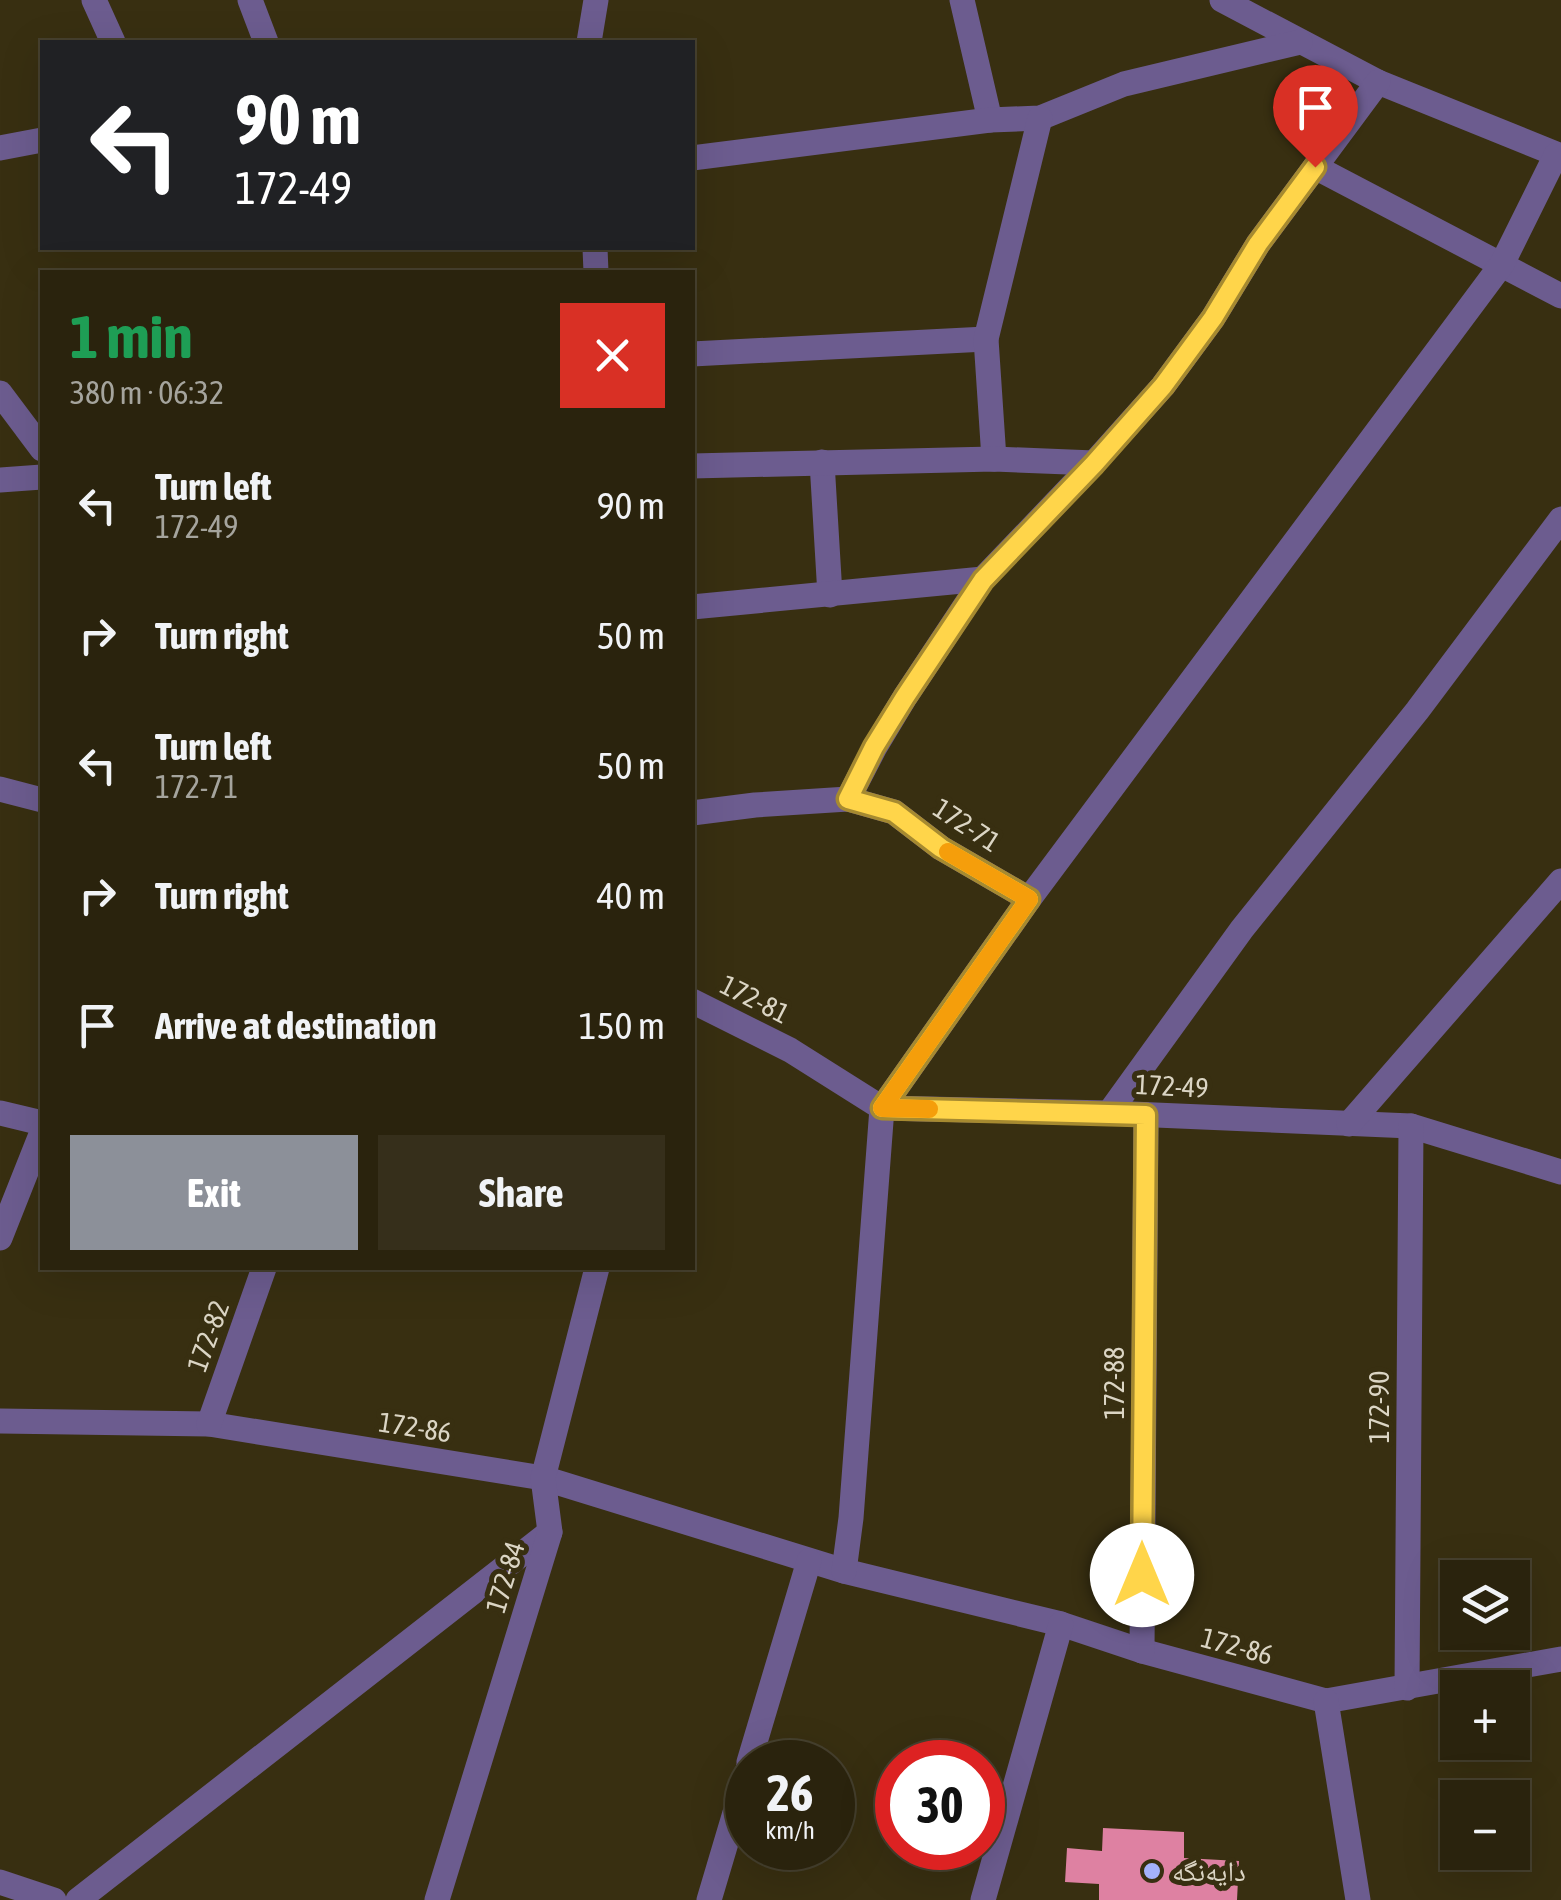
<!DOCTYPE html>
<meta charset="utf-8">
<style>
body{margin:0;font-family:"Asap Condensed","Noto Naskh Arabic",sans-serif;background:#362f1b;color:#f1f3f6;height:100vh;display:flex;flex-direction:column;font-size:38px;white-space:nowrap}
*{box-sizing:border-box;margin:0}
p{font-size:32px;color:#a5a49d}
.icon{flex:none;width:55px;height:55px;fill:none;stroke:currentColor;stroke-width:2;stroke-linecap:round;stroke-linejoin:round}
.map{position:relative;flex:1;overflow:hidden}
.details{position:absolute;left:40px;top:270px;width:655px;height:1000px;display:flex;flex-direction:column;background:#2a230d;border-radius:0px;box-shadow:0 10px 40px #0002,0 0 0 2px #46402e}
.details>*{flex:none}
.banner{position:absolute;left:40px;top:40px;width:655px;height:210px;border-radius:0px;box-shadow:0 10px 40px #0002,0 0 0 2px #46402e;background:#202124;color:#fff;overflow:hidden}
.fabs{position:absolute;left:1440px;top:1560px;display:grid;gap:20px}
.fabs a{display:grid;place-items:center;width:90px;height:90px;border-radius:0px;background:#2a230d;box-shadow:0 10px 40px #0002,0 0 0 2px #46402e;font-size:50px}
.speed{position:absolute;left:725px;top:1740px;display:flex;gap:20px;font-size:50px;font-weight:700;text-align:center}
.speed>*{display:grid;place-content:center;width:130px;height:130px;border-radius:50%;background:#2a230d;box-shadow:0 10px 40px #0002,0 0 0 2px #46402e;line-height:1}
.speed small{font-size:25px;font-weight:400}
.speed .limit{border:15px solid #d22;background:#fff;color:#111}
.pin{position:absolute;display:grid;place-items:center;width:85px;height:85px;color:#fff;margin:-102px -42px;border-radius:50% 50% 50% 0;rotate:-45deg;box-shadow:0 0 10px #0007}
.pin .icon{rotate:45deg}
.me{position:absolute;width:110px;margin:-55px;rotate:0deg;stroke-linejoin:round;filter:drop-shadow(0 0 8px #0008)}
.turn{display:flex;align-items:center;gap:35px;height:210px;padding:0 30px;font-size:45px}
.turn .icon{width:130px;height:130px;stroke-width:2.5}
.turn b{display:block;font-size:70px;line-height:85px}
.round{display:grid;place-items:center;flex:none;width:105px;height:105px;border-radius:0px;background:#362f1b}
.headline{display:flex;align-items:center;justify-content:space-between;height:170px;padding:0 30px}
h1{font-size:60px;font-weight:700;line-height:75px;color:#1e9e55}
.action{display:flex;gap:20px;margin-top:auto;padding:20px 30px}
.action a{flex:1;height:115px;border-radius:0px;background:#8c9099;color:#fff;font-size:40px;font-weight:700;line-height:115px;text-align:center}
.action a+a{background:#362f1b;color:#f1f3f6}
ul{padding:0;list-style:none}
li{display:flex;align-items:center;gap:30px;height:130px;padding:0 30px}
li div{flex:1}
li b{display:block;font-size:38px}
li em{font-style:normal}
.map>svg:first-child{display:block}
.building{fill:#de81a2}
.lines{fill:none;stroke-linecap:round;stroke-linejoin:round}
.minor{stroke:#6c5c8f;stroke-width:25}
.tertiary{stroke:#6c5c8f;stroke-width:25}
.route-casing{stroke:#a68a30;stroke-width:25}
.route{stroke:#ffd54a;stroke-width:18}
.slow{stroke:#f59e0b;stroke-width:18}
.poi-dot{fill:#a4b2fc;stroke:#382f11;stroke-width:4}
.labels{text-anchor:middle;stroke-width:10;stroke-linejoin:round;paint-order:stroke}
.street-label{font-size:28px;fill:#dbd5c4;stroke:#382f11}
.poi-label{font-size:28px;fill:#dbd5c4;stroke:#382f11;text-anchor:start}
</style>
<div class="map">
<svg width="1561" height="1900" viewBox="0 0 1561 1900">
<rect width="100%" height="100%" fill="#382f11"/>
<path class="building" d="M 1103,1828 L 1184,1832 L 1184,1858 L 1239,1861 L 1237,1900 L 1099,1900 L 1099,1884 L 1065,1882 L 1067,1848 L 1102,1851 Z"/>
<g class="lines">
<g class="minor">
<path d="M 94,0 L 113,42"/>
<path d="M 250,0 L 266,42"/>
<path d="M 962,0 L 990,120"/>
<path d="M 1222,0 L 1378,82 L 1561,156"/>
<path d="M 589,42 L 596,0"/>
<path d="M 0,148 L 42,140"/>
<path d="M 692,158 L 990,120 L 1040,118 L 1124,84 L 1300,42"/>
<path d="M 1315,167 L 1561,296"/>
<path d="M 595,248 L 596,272"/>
<path d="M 692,354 L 986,339"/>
<path d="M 0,393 L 42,449"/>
<path d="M 994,459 L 986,339 L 1040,118"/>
<path d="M 822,462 L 830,595"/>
<path d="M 692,466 L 994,459 L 1094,463"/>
<path d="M 0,480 L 42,477"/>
<path d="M 692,607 L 983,579"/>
<path d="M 0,789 L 42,800"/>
<path d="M 848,799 L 875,747 L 905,697 L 983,579 L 1094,463 L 1163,386 L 1213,318 L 1258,244 L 1378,82"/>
<path d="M 692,813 L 755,805 L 848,799 L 894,812 L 941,848 L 1029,899"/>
<path d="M 692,1001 L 790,1050 L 882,1108 L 1109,1113 L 1411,1126 L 1561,1172"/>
<path d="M 0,1113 L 42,1123"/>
<path d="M 1109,1113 L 1242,929 L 1417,711 L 1561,519"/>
<path d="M 1349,1124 L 1561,881"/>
<path d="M 0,1238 L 42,1132"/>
<path d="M 0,1421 L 209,1424 L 543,1478 L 844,1571 L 1061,1624 L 1142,1651 L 1326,1701 L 1561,1659"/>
<path d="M 209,1424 L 264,1268"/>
<path d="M 844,1571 L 851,1518 L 882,1108 L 1029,899 L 1502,264 L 1556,155"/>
<path d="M 1142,1651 L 1146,1115"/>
<path d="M 1407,1688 L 1411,1126"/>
<path d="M 1326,1701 L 1358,1900"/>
<path d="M 749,1762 L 809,1561"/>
<path d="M 78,1900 L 550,1532"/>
<path d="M 437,1900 L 550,1532 L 543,1478 L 597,1268"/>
<path d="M 709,1900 L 748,1769"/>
<path d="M 983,1900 L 1061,1624"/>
</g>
<path class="tertiary" d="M 0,1882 L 54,1900"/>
</g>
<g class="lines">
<defs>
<path id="route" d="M 1142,1575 L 1146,1115 L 882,1108 L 1029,899 L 941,848 L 894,812 L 848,799 L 874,747 L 905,697 L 983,580 L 1094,464 L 1163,386 L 1213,318 L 1258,244 L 1315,167"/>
</defs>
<use href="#route" class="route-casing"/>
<use href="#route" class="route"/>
<path class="slow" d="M 929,1109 L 882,1108 L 1029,899 L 948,852"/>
</g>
<circle class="poi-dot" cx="1152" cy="1871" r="10"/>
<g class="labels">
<g class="street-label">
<text transform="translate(967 825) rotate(33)" y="10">172-71</text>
<text transform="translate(755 999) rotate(27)" y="10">172-81</text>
<text transform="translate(1172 1086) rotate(3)" y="10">172-49</text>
<text transform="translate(208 1336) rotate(-70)" y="10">172-82</text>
<text transform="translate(1114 1383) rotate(-90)" y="10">172-88</text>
<text transform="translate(1379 1407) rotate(-90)" y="10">172-90</text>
<text transform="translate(415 1427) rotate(9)" y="10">172-86</text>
<text transform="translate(505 1577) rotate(-73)" y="10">172-84</text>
<text transform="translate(1237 1646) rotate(15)" y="10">172-86</text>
</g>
<g class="poi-label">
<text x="1172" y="1881">دایەنگە</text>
</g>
</g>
</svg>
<div class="fabs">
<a><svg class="icon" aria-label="layers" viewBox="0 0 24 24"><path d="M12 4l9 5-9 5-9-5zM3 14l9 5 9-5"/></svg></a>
<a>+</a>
<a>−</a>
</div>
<div class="speed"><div>26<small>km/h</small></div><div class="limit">30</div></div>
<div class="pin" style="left:1315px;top:167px;background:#d93025"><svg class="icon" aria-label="arrive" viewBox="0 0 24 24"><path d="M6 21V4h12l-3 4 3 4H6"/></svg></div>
<svg class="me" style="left:1142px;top:1575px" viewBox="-20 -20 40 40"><circle r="19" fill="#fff"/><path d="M0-13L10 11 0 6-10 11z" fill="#ffd54a"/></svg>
<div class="banner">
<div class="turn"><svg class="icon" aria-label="left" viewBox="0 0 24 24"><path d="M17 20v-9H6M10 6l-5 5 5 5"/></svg><div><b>90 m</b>172-49</div></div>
</div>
<section class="details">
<div class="headline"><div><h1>1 min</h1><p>380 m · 06:32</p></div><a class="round" style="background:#d93025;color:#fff"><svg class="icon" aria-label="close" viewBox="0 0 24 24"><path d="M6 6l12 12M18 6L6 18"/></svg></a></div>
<ul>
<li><svg class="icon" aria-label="left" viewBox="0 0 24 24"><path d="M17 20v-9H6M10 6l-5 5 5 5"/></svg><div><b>Turn left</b><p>172-49</p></div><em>90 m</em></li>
<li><svg class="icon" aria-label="right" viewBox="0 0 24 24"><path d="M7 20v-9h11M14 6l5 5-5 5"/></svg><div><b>Turn right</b></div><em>50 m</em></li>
<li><svg class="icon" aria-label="left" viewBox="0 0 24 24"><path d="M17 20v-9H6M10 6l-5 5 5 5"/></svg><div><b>Turn left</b><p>172-71</p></div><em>50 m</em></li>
<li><svg class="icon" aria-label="right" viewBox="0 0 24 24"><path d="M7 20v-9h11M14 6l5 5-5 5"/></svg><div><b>Turn right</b></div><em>40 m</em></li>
<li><svg class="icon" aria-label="arrive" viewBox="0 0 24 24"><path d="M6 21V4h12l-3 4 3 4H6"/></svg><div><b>Arrive at destination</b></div><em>150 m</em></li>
</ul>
<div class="action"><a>Exit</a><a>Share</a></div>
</section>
</div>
